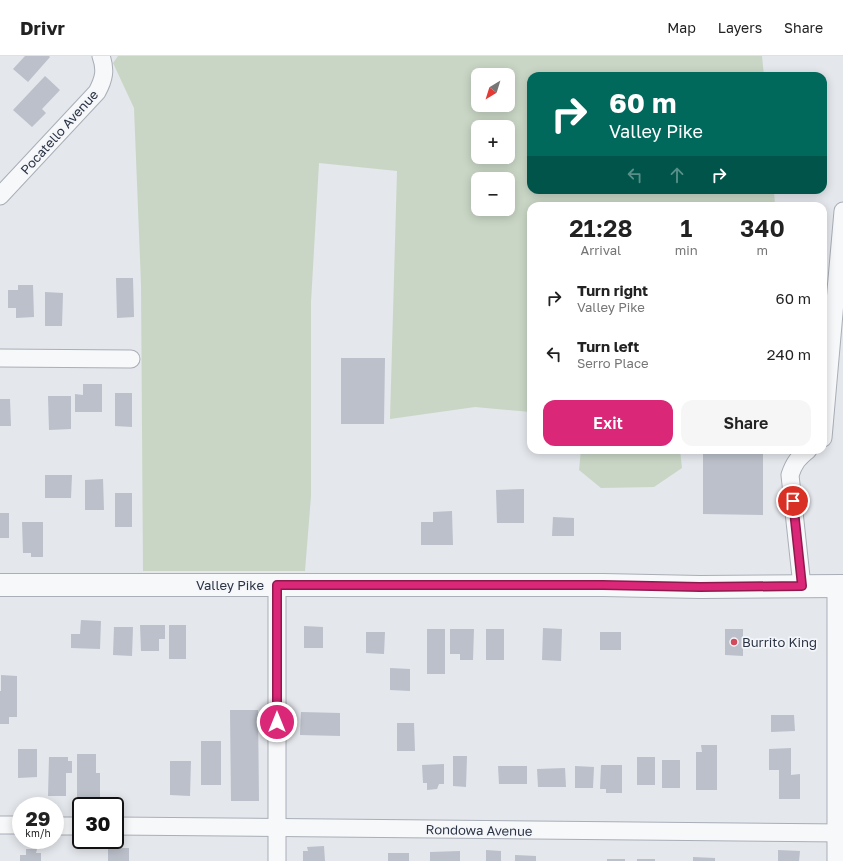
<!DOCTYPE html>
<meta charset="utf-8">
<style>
body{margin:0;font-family:"Golos Text",sans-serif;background:#f6f6f6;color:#222;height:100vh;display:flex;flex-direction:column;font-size:15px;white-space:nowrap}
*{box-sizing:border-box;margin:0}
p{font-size:13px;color:#767676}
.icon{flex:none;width:22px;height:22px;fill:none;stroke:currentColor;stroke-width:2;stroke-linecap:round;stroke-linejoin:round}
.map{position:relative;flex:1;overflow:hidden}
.sheet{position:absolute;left:527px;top:146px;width:300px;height:252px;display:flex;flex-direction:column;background:#fff;border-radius:12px;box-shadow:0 2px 10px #0003}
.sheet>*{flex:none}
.top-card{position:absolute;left:527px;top:16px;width:300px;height:122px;border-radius:12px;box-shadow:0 2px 10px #0003;background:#00695c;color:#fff;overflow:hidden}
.needle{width:26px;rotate:218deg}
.tools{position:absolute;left:471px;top:12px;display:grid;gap:8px}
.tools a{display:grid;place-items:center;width:44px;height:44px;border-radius:8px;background:#fff;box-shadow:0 2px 10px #0003;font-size:20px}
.speed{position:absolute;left:12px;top:741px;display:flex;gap:8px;font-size:20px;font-weight:700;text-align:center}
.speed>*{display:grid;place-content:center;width:52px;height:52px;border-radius:50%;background:#fff;box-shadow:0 2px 10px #0003;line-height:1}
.speed small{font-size:10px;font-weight:400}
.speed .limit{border:2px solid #111;border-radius:6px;background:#fff;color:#111}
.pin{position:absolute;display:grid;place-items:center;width:34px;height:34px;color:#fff;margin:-17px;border:2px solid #fff;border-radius:50%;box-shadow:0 1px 4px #0007}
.me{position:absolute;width:44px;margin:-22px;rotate:0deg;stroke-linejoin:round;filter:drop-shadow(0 0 3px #0008)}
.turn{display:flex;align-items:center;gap:14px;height:84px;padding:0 16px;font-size:18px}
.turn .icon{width:52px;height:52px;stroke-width:2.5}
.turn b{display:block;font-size:28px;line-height:34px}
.lanes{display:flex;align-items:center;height:38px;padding:0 16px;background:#0003;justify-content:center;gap:20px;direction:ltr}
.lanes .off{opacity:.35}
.eta{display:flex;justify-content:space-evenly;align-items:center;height:68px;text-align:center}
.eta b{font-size:24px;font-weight:600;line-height:28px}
.cta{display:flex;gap:8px;margin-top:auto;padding:8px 16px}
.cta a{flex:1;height:46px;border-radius:12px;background:#db2777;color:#fff;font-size:16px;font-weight:600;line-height:46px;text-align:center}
.cta a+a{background:#f6f6f6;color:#222}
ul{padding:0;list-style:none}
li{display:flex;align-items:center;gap:12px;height:56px;padding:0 16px}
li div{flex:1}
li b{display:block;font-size:15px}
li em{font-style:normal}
header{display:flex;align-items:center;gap:24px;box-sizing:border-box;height:56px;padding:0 20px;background:#fff;border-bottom:1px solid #e0e0e0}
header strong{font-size:19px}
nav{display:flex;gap:22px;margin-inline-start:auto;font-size:14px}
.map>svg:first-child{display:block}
.green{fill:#c9d6c5;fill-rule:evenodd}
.building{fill:#bbc0ca}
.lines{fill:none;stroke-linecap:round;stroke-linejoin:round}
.minor-casing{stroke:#a9aeb7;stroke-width:19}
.tertiary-casing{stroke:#a9aeb7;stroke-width:24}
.minor{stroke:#f7f8fa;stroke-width:17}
.tertiary{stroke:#f7f8fa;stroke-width:22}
.route-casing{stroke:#8e194d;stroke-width:10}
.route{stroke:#db2777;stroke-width:7}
.poi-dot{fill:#d1495b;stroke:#f4f6f9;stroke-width:1.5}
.labels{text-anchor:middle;stroke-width:3.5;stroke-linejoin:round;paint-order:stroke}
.street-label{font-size:13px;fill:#2b3445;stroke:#f4f6f9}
.poi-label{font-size:13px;fill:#2b3445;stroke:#f4f6f9;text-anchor:start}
</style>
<header>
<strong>Drivr</strong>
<nav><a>Map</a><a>Layers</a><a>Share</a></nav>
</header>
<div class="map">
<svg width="843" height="805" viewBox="0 0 843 805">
<rect width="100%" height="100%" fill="#e4e7ec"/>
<g class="green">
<path d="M 118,0 L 762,0 L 764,20 L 531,20 L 531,134 L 774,134 L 775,150 L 531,150 L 531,356 L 475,351 L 390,363 L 397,115 L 319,107 L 311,246 L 311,440 L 305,515 L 143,515 L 141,228 L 134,52 L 113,7 ZM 478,19 L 508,19 L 508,49 L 478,49 ZM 478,71 L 508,71 L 508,101 L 478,101 ZM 478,123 L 508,123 L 508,153 L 478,153 Z"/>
<path d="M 581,394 L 680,394 L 682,412 L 654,431 L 601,432 L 579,414 Z"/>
</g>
<g class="building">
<path d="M 25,0 L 49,0 L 50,1 L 28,26 L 13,13 Z"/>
<path d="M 45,20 L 60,34 L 42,53 L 46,57 L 32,71 L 13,54 Z"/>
<path d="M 116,222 L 133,222 L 134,261 L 117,262 Z"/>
<path d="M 18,229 L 33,229 L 34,261 L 16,262 L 16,252 L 8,252 L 8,234 L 18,234 Z"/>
<path d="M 45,236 L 63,237 L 62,270 L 45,270 Z"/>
<path d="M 341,302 L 385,302 L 384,368 L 341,368 Z"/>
<path d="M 83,328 L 102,328 L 102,356 L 75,356 L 75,338 L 83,339 Z"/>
<path d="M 115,337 L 132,337 L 132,371 L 115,370 Z"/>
<path d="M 48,340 L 71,340 L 71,373 L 49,374 Z"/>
<path d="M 0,343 L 10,343 L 11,370 L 0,370 Z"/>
<path d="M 703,394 L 763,394 L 763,459 L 703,458 Z"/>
<path d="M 45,419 L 72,419 L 71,442 L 45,442 Z"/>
<path d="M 103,423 L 104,454 L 85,454 L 85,424 Z"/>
<path d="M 524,433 L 524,467 L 497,467 L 496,434 Z"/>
<rect x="115" y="437" width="17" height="34"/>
<path d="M 452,455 L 453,489 L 421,489 L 421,466 L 433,466 L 433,456 Z"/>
<rect x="0" y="457" width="9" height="25"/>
<path d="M 553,461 L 574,462 L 574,480 L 552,480 Z"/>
<path d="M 22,466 L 43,466 L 43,501 L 31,501 L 31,497 L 23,497 Z"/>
<path d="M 81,564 L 101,565 L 100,593 L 71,592 L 71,578 L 80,578 Z"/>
<path d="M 140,569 L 165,569 L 165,583 L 159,583 L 159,595 L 141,595 Z"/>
<rect x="169" y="569" width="17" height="34"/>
<path d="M 304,570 L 323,571 L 323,592 L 304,592 Z"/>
<path d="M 114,571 L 133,571 L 132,600 L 113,599 Z"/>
<path d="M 543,572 L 562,573 L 561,605 L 542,604 Z"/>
<rect x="427" y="573" width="18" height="45"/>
<path d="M 450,573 L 474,573 L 473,604 L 460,604 L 460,598 L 450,598 Z"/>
<rect x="486" y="573" width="18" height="31"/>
<path d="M 725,573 L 743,573 L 743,600 L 725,599 Z"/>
<path d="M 366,576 L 385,576 L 384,598 L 366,597 Z"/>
<rect x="600" y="576" width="21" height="18"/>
<path d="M 390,612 L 410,613 L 410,635 L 390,634 Z"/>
<path d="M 1,619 L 17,620 L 17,661 L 9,661 L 9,668 L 0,668 L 0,635 L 1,635 Z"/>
<path d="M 230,654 L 258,654 L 259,745 L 231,745 Z"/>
<path d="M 301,656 L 340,657 L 340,680 L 300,679 Z"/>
<path d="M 771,659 L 794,659 L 795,675 L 771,676 Z"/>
<path d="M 397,667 L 414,667 L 415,695 L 397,695 Z"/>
<rect x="201" y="685" width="20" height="44"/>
<path d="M 701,689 L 717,689 L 717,734 L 696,734 L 696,696 L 702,696 Z"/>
<path d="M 791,692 L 791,719 L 800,718 L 800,743 L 779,743 L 779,714 L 769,714 L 769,693 Z"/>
<path d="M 18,693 L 37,693 L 37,721 L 18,722 Z"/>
<path d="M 77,698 L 96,698 L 96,717 L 100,717 L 100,741 L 77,741 Z"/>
<path d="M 453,700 L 467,700 L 466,731 L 453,730 Z"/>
<path d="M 49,701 L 68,701 L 68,705 L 72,705 L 72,717 L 66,717 L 66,740 L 48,740 Z"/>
<rect x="637" y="701" width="18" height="28"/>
<rect x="662" y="704" width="18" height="28"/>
<path d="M 170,705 L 191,705 L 190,740 L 170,739 Z"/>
<path d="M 444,708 L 444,728 L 439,728 L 437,733 L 427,734 L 427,727 L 423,727 L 422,709 Z"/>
<path d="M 601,709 L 622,709 L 622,737 L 606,737 L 606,733 L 600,733 Z"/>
<path d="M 498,710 L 527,710 L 527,728 L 499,728 Z"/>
<path d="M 575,710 L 594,711 L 593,732 L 575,732 Z"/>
<path d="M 565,712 L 566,731 L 538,731 L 537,713 Z"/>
<path d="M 324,790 L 325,805 L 303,805 L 303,795 L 308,795 L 307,791 Z"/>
<rect x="108" y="792" width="21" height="13"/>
<path d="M 26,793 L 37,793 L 36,797 L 41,797 L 41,805 L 20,805 L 20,799 L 26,799 Z"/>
<path d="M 486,794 L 501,795 L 501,805 L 486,805 Z"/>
<path d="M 778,794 L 800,795 L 799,805 L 778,805 Z"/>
<path d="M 460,795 L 460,805 L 430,805 L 430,796 Z"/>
<rect x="388" y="797" width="21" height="8"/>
<path d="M 515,799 L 536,800 L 536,805 L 515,805 Z"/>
<path d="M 693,801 L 715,802 L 715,805 L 693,805 Z"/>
<rect x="607" y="803" width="18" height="2"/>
<rect x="637" y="803" width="18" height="2"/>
</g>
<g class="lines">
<defs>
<g id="minor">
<path d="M 0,140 L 97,36 C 104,23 106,14 101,0"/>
<path d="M 0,302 L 131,303"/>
<path d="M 823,382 L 843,155"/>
<path d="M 277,529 L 277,805"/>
<path d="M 802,530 L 790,419 C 794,407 798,402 808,394"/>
<path d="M 0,769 L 21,769"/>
<path d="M 55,770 L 81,770"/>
<path d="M 115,770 L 843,777"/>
<path d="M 836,805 L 836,530"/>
</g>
<path id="tertiary" d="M 0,529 L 603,529 L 700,531 L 843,530"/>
</defs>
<use href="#minor" class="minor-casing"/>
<use href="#tertiary" class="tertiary-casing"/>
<use href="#minor" class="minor"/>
<use href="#tertiary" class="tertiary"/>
</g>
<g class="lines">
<defs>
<path id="route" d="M 277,666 L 277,529 L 603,529 L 700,531 L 802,530 L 793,445"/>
</defs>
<use href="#route" class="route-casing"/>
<use href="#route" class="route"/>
</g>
<circle class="poi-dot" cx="734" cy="586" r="4"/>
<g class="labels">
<g class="street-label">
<text transform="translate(59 76) rotate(-48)" y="5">Pocatello Avenue</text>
<text x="230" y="534">Valley Pike</text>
<text transform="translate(479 774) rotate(1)" y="5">Rondowa Avenue</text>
</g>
<g class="poi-label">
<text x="742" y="591">Burrito King</text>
</g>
</g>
</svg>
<div class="tools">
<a><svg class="needle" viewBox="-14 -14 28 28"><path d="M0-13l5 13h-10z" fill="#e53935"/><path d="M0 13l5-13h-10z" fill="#767676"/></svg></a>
<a>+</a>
<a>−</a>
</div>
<div class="speed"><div>29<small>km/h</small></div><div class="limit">30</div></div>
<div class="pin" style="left:793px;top:445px;background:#d93025"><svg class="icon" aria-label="arrive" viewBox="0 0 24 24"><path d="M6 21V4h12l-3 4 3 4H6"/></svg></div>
<svg class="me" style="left:277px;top:666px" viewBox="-20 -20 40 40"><circle r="17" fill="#db2777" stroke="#fff" stroke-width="3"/><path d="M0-11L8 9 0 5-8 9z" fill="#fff"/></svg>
<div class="top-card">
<div class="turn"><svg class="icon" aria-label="right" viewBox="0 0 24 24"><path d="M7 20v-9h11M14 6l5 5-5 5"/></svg><div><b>60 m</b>Valley Pike</div></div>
<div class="lanes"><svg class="icon off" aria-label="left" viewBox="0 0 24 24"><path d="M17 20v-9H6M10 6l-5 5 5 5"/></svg><svg class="icon off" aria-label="ahead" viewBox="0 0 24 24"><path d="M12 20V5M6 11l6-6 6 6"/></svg><svg class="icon" aria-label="right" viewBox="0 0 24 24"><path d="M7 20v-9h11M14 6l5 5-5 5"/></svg></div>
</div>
<section class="sheet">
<div class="eta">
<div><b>21:28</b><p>Arrival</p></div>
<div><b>1</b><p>min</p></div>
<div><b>340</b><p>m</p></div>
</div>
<ul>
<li><svg class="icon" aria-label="right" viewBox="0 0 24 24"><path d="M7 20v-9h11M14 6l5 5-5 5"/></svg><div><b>Turn right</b><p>Valley Pike</p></div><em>60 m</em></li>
<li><svg class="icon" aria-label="left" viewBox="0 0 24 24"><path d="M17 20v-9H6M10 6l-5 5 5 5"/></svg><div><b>Turn left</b><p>Serro Place</p></div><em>240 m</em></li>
</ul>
<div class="cta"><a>Exit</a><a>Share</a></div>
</section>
</div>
